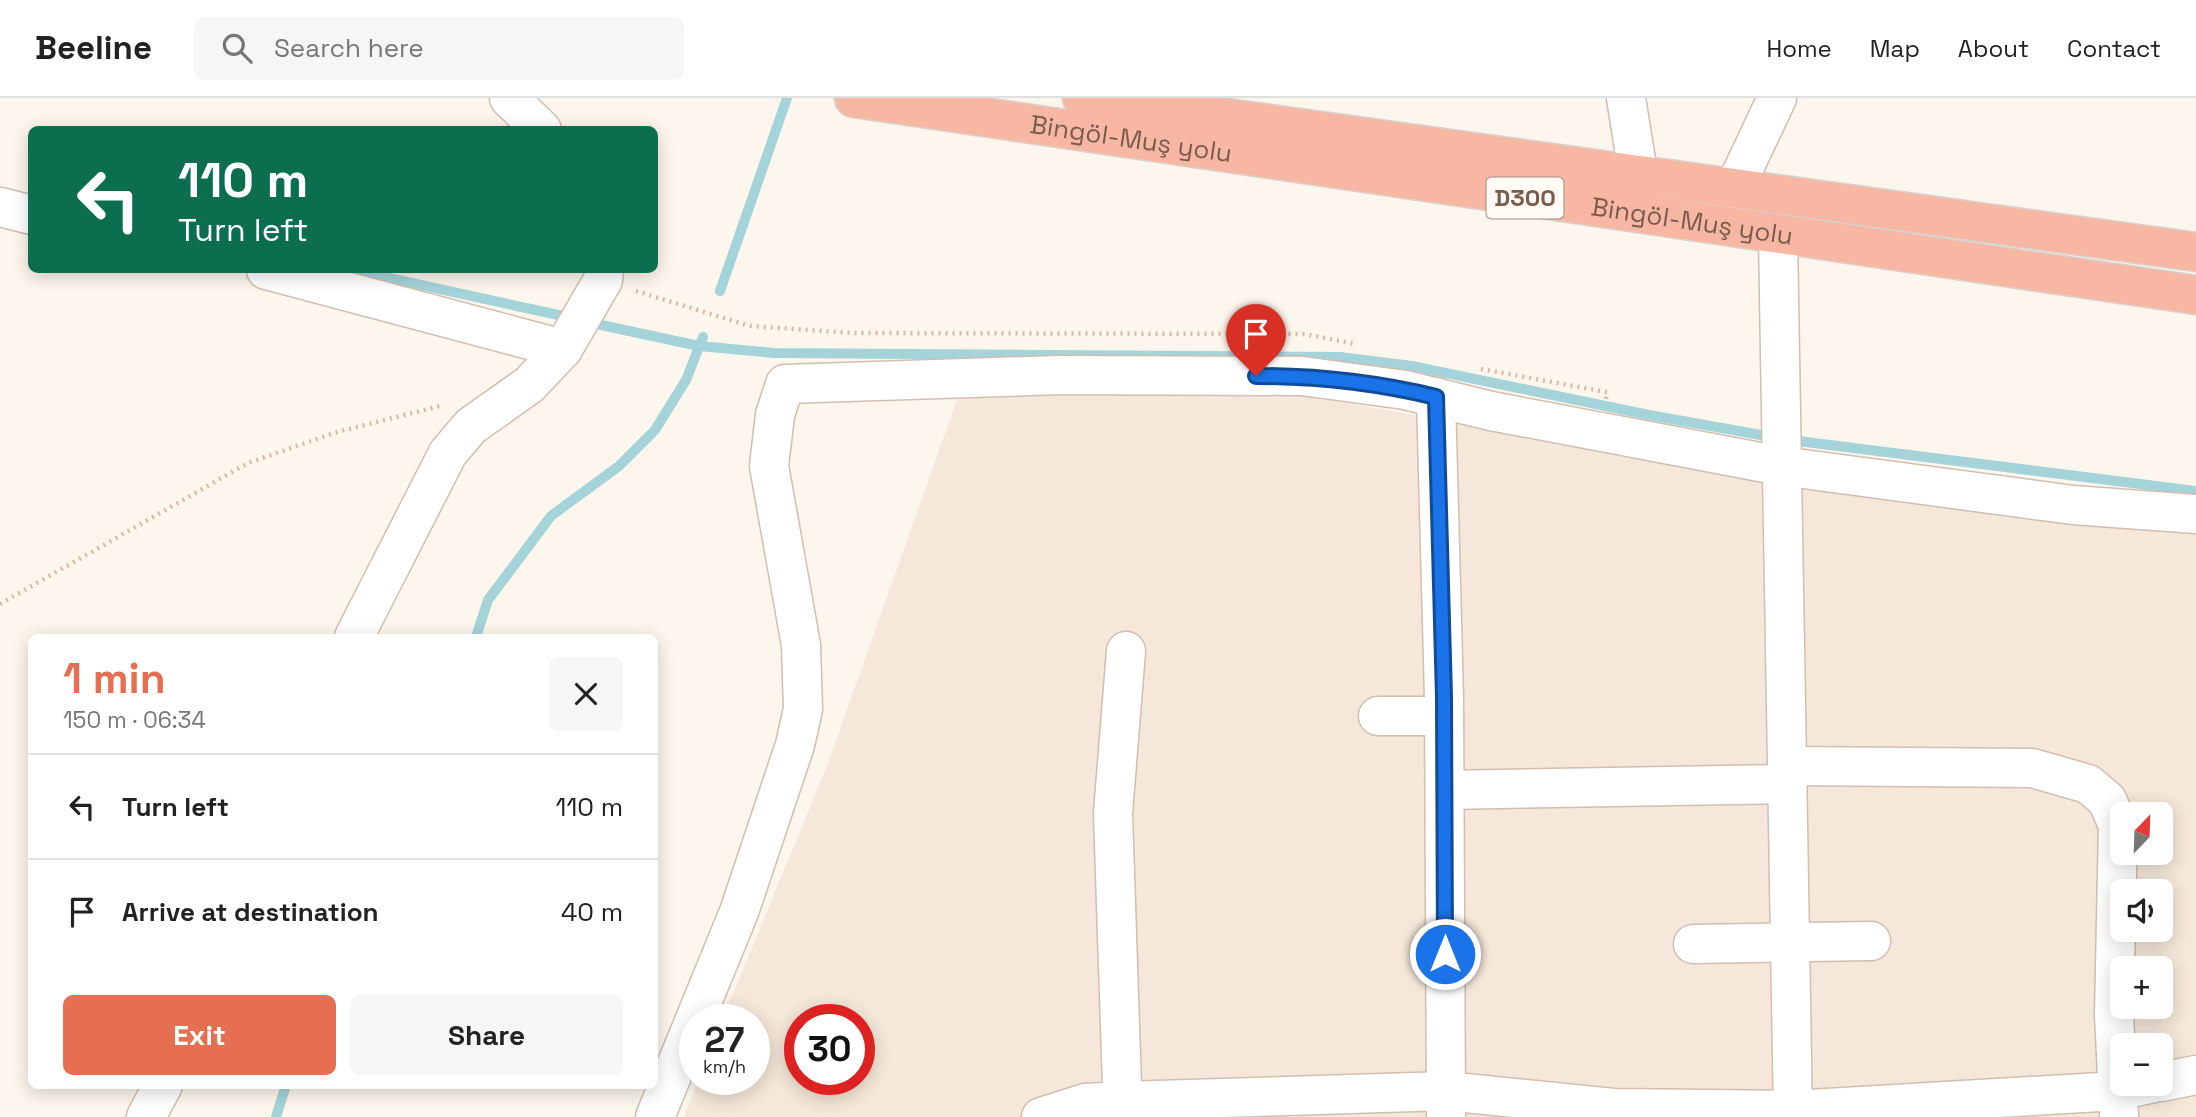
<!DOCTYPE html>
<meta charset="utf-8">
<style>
body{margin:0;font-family:"Space Grotesk",sans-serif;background:#f6f6f6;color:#222;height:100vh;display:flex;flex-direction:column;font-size:26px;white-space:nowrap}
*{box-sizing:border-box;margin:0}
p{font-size:23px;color:#767676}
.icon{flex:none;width:38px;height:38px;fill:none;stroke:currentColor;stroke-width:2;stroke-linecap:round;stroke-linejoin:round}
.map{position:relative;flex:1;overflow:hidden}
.side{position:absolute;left:28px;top:536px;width:630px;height:455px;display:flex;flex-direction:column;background:#fff;border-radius:10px;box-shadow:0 4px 18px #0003}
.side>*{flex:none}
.top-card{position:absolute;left:28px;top:28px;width:630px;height:147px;border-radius:10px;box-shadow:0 4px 18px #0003;background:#0b6e4f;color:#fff;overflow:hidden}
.needle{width:46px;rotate:23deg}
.controls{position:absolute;left:2110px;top:704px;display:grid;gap:14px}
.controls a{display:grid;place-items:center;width:63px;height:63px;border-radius:10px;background:#fff;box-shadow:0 4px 18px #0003;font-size:35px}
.speed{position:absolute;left:679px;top:906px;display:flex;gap:14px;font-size:35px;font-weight:700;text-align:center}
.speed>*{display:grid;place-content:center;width:91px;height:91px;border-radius:50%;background:#fff;box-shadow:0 4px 18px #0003;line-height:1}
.speed small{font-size:18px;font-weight:400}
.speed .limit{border:10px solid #d22;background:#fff;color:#111}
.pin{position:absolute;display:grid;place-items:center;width:60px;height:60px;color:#fff;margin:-72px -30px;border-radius:50% 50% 50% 0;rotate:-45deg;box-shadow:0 0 7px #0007}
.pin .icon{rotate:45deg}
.me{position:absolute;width:77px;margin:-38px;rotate:0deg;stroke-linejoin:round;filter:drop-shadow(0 0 5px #0008)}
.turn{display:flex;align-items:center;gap:24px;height:147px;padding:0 35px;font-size:32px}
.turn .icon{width:91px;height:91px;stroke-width:2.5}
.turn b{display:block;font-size:49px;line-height:60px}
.round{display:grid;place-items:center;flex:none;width:74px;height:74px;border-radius:10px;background:#f6f6f6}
.summary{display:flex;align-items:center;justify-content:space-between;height:119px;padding:0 35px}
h1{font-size:42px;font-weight:700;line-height:52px;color:#e76f51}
.cta{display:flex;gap:14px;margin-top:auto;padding:14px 35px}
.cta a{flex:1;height:80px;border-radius:10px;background:#e76f51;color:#fff;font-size:28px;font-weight:700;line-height:80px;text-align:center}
.cta a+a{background:#f6f6f6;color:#222}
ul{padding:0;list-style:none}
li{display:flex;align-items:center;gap:21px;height:105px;padding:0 35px;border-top:2px solid #e0e0e0}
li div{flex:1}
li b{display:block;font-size:26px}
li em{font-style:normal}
header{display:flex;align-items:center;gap:42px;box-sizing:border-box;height:98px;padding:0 35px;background:#fff;border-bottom:2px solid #e0e0e0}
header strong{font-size:33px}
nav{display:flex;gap:38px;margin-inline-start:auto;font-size:24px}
.search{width:490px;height:63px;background:#f6f6f6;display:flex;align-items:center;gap:18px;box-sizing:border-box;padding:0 24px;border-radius:10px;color:#767676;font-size:26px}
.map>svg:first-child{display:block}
.residential{fill:#f5e8da;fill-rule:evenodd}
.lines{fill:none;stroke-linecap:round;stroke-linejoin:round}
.stream{stroke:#a5d3da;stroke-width:10}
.minor-casing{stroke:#d1beb0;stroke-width:41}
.highway-casing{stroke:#dad1cd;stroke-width:41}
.path{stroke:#d9b8a5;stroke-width:4.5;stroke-dasharray:2 5;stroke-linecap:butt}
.minor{stroke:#fff;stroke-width:38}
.highway{stroke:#f7b7a3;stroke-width:38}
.route-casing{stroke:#114b97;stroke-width:18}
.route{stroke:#1a73e8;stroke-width:12}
.labels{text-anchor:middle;stroke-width:7;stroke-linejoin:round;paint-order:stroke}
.shield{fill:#fffaf3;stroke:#a28b7f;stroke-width:2}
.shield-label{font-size:24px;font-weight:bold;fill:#7a5c4d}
.street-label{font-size:26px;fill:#7a5c4d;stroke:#fffaf3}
</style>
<header>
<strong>Beeline</strong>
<div class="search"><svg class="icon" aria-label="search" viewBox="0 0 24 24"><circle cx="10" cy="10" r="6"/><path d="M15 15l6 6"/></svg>Search here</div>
<nav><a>Home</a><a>Map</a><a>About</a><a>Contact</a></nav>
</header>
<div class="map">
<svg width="2196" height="1019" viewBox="0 0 2196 1019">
<rect width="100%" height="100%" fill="#fdf6ec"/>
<path class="residential" d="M 1285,295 L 1463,325 L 2196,429 L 2196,1019 L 684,1019 L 698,982 L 754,982 L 754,922 L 722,922 L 827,668 L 958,299 ZM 2123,716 L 2161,716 L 2161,754 L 2123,754 ZM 2123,793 L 2161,793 L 2161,831 L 2123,831 ZM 2123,870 L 2161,870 L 2161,908 L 2123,908 ZM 800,922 L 859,922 L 859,982 L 800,982 ZM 2123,947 L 2161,947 L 2161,985 L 2123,985 Z"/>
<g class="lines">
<g class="stream">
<path d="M 352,172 L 572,220"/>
<path d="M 720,193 L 787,0"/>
<path d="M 587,224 L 699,248 L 774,255 L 1340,259 L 1412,268 L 1649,317 L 1772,339"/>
<path d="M 1790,342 L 2196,393"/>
<path d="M 476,539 L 488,502 L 551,418 L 619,368 L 655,332 L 686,282 L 703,239"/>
<path d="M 276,1019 L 286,987"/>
</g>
<defs>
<g id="minor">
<path d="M 509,0 L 542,32"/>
<path d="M 1626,0 L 1638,75"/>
<path d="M 1735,89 L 1777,0"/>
<path d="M 0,109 L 32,117"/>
<path d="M 1778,138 L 1793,1019"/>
<path d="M 266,172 L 563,251"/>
<path d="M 1436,299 L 1444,599 L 1446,1018"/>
<path d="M 354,539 L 448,355 L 471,328 L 529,287 L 563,251 L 603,182 L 604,172"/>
<path d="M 1378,618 L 1444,618"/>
<path d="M 1787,668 L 2032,670 L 2088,686 L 2107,702 L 2118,727 L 2114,917 L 2119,1017"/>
<path d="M 1445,692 L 1787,686"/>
<path d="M 1693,846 L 1871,843"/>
<path d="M 2161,984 L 2196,977"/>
<path d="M 146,1019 L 163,987"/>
<path d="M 655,1019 L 739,814 L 795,647 L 803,611 L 801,547 L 769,368 L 775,317 L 785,286 L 1060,277 L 1302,278 L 1405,292 L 1491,313 L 1781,368 L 2073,407 L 2196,416"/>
<path d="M 1041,1019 L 1085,1005 L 1123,1003 L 1446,993 L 1613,1010 L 1793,1012 L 2117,993 L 2154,985"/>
<path d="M 1123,1019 L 1113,715 L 1126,553"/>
</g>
<g id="highway">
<path id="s1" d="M 854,0 L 2196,197"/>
<path d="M 1082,0 L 2196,154"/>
</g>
</defs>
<use href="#minor" class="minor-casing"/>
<use href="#highway" class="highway-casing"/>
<g class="path">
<path d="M 636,193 L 750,228 L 853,235 L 1305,236 L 1355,246"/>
<path d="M 1481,271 L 1607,294 L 1606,301"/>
<path d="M 0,506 L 248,365 L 337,334 L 440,308"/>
</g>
<use href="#minor" class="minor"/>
<use href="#highway" class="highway"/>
</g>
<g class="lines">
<defs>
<path id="route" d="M 1256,278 C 1317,278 1378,285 1436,299 L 1444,599 L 1445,856"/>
</defs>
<use href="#route" class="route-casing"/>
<use href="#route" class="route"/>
</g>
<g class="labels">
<rect class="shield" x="1486.5" y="79.5" width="77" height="41" rx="5"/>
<g class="shield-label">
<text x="1525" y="108">D300</text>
</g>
<g class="street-label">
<text dy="9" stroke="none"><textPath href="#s1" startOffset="280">Bingöl-Muş yolu</textPath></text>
<text dy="9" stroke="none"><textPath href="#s1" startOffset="847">Bingöl-Muş yolu</textPath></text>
</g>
</g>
</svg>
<div class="controls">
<a><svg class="needle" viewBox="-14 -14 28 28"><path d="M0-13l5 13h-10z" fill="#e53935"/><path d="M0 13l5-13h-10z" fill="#767676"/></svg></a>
<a><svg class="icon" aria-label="sound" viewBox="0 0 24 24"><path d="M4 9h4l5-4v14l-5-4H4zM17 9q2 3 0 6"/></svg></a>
<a>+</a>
<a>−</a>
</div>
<div class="speed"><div>27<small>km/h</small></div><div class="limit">30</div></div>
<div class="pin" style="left:1256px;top:278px;background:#d93025"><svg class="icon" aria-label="arrive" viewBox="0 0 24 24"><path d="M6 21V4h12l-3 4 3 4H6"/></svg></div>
<svg class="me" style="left:1445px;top:856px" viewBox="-20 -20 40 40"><circle r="17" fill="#1a73e8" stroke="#fff" stroke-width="3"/><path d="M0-11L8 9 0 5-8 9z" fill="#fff"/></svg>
<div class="top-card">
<div class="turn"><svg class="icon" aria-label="left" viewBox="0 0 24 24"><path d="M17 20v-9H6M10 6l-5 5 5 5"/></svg><div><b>110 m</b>Turn left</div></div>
</div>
<section class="side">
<div class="summary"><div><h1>1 min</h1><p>150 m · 06:34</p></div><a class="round"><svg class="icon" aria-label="close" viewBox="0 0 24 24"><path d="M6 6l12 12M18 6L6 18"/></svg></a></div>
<ul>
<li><svg class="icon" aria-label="left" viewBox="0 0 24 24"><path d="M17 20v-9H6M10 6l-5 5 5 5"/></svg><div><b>Turn left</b></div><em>110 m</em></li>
<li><svg class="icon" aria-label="arrive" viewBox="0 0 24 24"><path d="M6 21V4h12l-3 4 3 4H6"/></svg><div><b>Arrive at destination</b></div><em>40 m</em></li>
</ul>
<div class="cta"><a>Exit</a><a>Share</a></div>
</section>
</div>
